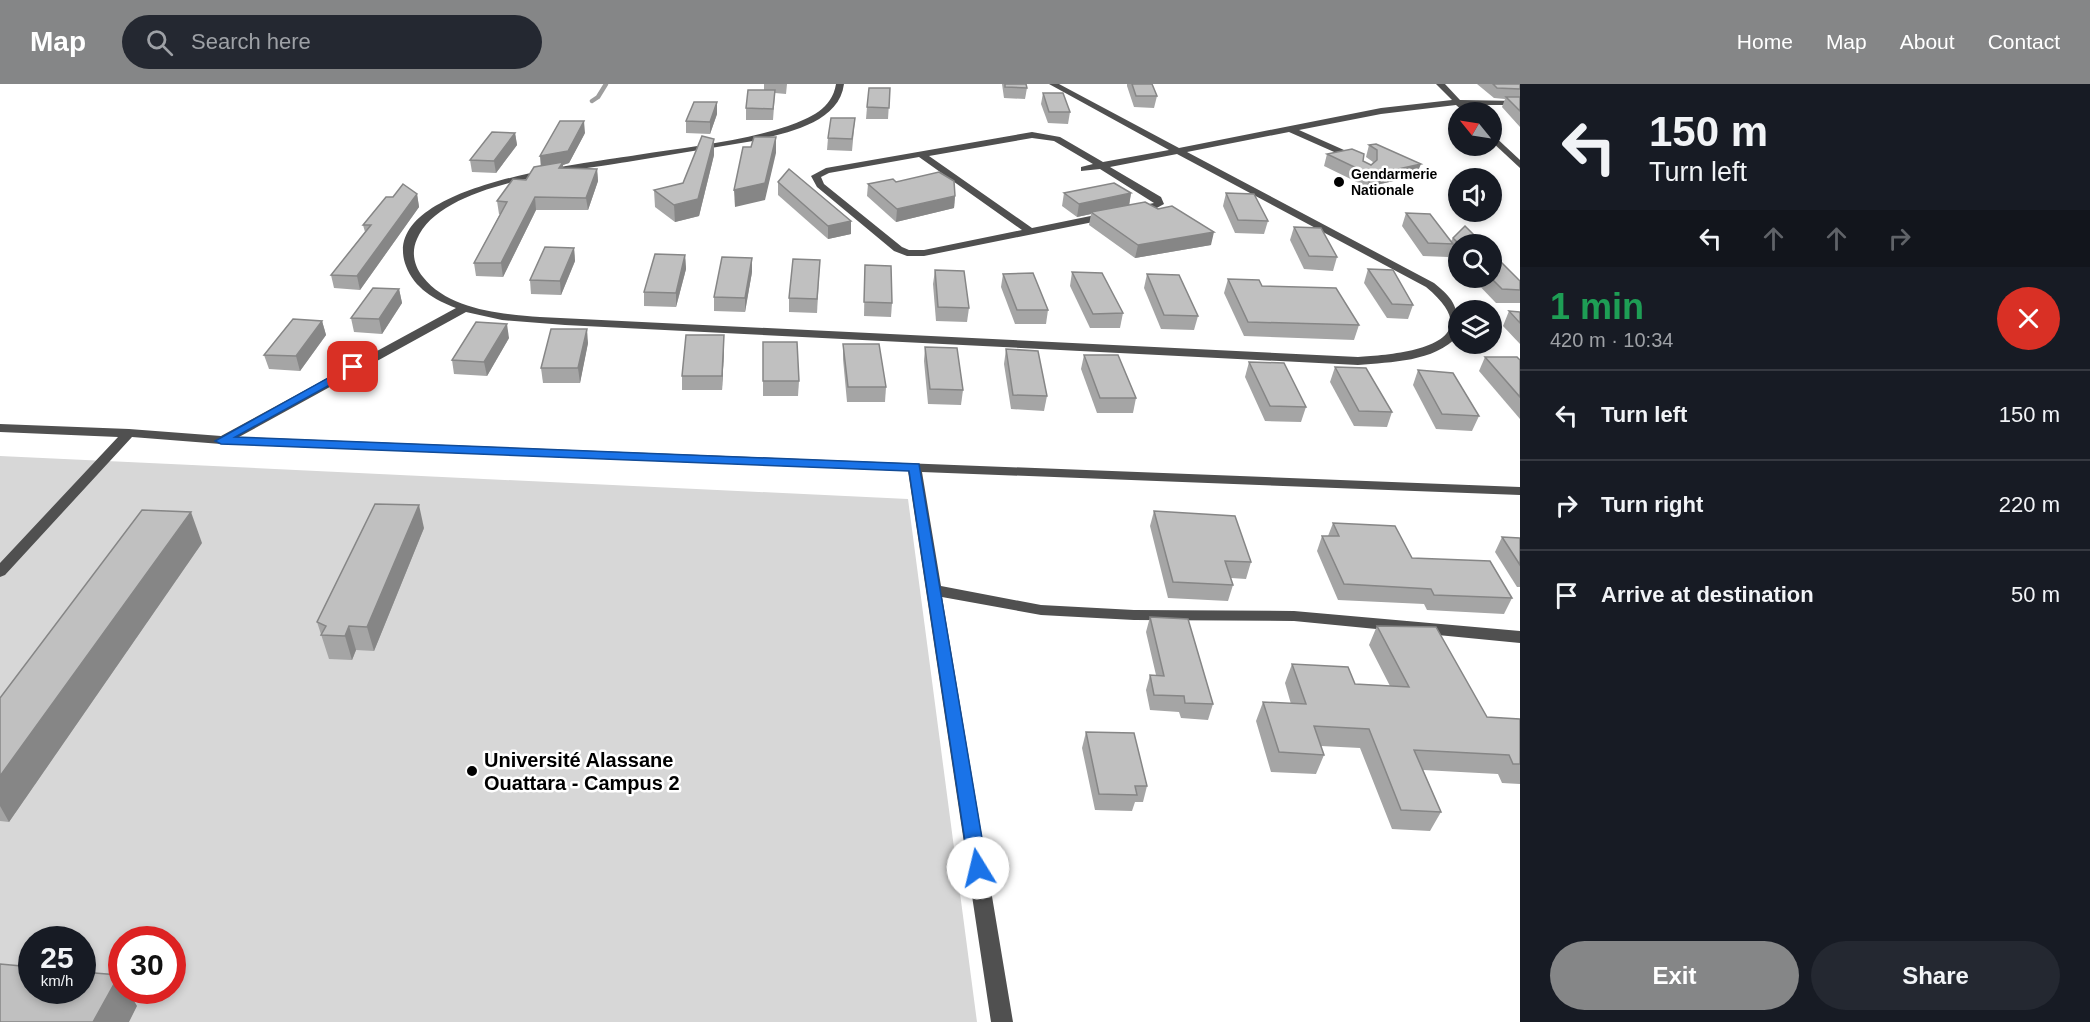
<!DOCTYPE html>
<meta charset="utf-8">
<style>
body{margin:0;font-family:Arial,sans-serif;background:#242831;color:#f1f3f6;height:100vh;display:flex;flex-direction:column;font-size:22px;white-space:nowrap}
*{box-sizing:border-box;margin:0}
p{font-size:20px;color:#9ea1a6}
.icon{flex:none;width:33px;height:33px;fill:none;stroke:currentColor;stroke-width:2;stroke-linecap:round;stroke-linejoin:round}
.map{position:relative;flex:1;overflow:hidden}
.details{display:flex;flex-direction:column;background:#171b24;width:570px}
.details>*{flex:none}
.top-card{background:#171b24;color:#f1f3f6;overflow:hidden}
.needle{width:39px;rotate:300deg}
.buttons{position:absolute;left:1448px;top:18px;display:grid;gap:12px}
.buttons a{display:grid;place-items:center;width:54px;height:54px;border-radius:50%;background:#171b24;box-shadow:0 3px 9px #0003;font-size:30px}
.speed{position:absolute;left:18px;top:842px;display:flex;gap:12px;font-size:30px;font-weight:700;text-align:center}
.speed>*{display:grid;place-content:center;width:78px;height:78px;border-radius:50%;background:#171b24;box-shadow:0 3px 9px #0003;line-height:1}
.speed small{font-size:15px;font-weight:400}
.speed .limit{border:9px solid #d22;background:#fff;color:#111}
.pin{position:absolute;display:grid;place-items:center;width:51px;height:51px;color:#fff;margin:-26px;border-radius:12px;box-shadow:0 3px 9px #0006}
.me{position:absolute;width:66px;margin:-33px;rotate:351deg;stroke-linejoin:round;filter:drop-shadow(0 0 4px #0008)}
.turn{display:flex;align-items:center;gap:21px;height:126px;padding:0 30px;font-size:27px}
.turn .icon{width:78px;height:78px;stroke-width:2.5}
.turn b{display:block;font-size:42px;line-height:51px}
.lanes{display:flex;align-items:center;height:57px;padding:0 30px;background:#0003;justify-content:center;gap:30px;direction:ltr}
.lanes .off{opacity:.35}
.round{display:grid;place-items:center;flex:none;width:63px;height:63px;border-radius:32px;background:#242831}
.headline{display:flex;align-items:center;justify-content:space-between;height:102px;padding:0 30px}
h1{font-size:36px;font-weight:800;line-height:45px;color:#1e9e55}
.button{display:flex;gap:12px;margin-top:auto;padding:12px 30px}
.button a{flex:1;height:69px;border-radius:36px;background:#858687;color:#fff;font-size:24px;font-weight:800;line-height:69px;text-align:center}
.button a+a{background:#242831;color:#f1f3f6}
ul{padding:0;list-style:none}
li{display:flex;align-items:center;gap:18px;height:90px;padding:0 30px;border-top:2px solid #363941}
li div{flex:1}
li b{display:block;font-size:22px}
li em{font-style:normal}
header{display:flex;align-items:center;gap:36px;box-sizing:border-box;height:84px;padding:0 30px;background:#858687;color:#fff}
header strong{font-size:28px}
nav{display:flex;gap:33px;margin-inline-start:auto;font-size:21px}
.search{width:420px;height:54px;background:#242831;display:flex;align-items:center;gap:15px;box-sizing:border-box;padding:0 21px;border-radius:33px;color:#9ea1a6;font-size:22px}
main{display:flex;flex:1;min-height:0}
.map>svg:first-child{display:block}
.green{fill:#d7d7d7;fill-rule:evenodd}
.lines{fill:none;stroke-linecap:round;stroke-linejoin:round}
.stream{stroke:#9e9e9e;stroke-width:4.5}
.minor{fill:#505050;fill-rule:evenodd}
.wall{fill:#a5a5a5}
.shaded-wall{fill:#868686}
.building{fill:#c0c0c0;stroke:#868686;stroke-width:1.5}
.route{fill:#1a73e8;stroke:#114b97;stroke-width:1.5}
.poi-dot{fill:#000;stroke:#fff;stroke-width:2}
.labels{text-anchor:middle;stroke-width:5;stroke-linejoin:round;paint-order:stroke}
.far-poi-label{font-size:14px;font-weight:bold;fill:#000;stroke:#fff;text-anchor:start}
.near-poi-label{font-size:20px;font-weight:bold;fill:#000;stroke:#fff;text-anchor:start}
</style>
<header>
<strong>Map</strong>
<div class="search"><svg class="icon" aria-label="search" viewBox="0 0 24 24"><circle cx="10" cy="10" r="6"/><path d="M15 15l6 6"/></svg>Search here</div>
<nav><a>Home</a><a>Map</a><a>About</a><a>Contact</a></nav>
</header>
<main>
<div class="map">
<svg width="1520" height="938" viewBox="0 0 1520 938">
<rect width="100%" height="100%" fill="#fff"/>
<path class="green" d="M 0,372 L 908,415 L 977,938 L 0,938 ZM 32,855 L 82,855 L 82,906 L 32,906 ZM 122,855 L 172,855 L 172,906 L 122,906 Z"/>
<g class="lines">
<path class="stream" d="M 592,17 L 598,13 L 606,0"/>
<g class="minor">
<path d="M 836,0 L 844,0 C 839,40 785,49 753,57 C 711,64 669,71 627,78 C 573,87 441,98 417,155 C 411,168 414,182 423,193 C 449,226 501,230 540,233 L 1358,273 C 1399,271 1496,261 1426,203 L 1177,70 L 1110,83 L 1161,113 L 1164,120 L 1153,126 L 924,172 L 907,172 L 894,167 L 817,103 L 811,92 L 826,84 L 1032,48 L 1060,53 L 1103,78 L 1169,66 L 1049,0 L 1059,0 L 1179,64 L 1381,24 L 1452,16 L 1436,0 L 1445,0 L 1460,16 L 1520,17 L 1520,21 L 1465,21 L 1472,28 L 1464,28 L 1456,21 L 1381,30 L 1299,46 L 1362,74 L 1362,78 L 1359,79 L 1289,48 L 1187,68 L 1434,199 C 1456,217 1458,223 1458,252 C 1434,278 1391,278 1358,281 L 565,241 L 502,236 L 466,228 L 239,353 L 1520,403 L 1520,411 L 922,388 L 941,502 L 1041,521 L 1134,526 L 1294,527 L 1520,547 L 1520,559 L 1294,537 L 1134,536 L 1041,531 L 942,513 L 1013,938 L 991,938 L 908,387 L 221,360 L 132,353 L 5,491 L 0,493 L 0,479 L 118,353 L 0,348 L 0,340 L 129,345 L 221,352 L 456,224 C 435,216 414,204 406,182 C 375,100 590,79 637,71 C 687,63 740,58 788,42 C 810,34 832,25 836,0 ZM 1032,54 L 1054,57 L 1093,80 L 1081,83 L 1081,87 L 1100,85 L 1154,119 L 1032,144 L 929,72 ZM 919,73 L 1022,146 L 924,166 L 909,166 L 902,163 L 824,100 L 821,93 L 829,89 Z"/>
<path d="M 1491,49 L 1520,76 L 1520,84 L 1491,57 Z"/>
</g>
</g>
<g class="wall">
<path d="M 764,0 L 787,0 L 786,10 L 775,9 L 773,36 L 746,36 L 746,24 L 764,6 Z"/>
<path d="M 1002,0 L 1026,0 L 1027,4 L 1025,15 L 1004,14 Z"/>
<path d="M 1127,0 L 1152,0 L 1157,12 L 1154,24 L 1134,23 L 1127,2 Z"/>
<path d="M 1477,0 L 1520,0 L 1520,43 L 1502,23 L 1505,15 L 1494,14 Z"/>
<path d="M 890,4 L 888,35 L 866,35 L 867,23 Z"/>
<path d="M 1043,9 L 1070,28 L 1068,40 L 1048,39 L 1041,20 Z"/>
<path d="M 717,18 L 717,30 L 710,50 L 686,49 L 686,37 Z"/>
<path d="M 855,34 L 852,67 L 827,66 L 828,54 Z"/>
<path d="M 515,49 L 517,61 L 496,89 L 472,88 L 470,76 Z"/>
<path d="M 585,49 L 569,79 L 563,81 L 563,84 L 597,85 L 598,97 L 588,126 L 536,126 L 503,193 L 476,192 L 474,179 L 500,130 L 499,130 L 497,117 L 526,96 L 541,82 Z"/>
<path d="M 714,55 L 714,71 L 699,132 L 675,138 L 655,123 L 654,106 L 683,99 Z"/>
<path d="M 1369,61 L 1416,92 L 1367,103 L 1324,82 L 1327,70 L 1363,77 L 1371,81 L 1373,78 L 1366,73 Z"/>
<path d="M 778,98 L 851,137 L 851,150 L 828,155 L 778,111 Z"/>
<path d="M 896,98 L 955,112 L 954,124 L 896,138 L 867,112 L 868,100 Z"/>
<path d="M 1064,109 L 1131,109 L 1129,121 L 1158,125 L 1211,161 L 1135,174 L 1089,141 L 1091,130 L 1077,133 L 1062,122 Z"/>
<path d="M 1226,109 L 1268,137 L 1264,150 L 1235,149 L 1223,122 Z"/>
<path d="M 417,110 L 419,123 L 360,206 L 334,204 L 331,191 L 365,148 L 363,141 L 393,113 Z"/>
<path d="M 1406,129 L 1451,157 L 1453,154 L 1483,160 L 1458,160 L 1458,178 L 1450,169 L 1448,173 L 1423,172 L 1402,142 Z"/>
<path d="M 1294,143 L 1337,173 L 1333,187 L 1304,185 L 1290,156 Z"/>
<path d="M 574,164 L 575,177 L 561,211 L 531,210 L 530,196 Z"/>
<path d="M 685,171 L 686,185 L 676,223 L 644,222 L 644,208 Z"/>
<path d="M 820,176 L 817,229 L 789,228 L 789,214 Z"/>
<path d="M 865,181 L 892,219 L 891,233 L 864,232 Z"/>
<path d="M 1368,185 L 1413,221 L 1408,235 L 1387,234 L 1364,199 Z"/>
<path d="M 935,186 L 969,224 L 967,238 L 936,237 L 933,200 Z"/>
<path d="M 752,188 L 745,228 L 714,227 L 714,213 Z"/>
<path d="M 1072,188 L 1123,229 L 1120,244 L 1090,244 L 1070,202 Z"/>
<path d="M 1003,190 L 1048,226 L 1046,240 L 1015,240 L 1001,203 Z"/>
<path d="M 1147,190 L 1198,232 L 1194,246 L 1161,245 L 1144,204 Z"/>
<path d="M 1472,194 L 1491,194 L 1520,197 L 1520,219 L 1496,219 Z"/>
<path d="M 1228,195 L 1262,202 L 1359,241 L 1354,256 L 1244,252 L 1224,209 Z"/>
<path d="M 399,205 L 402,219 L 382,250 L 354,248 L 351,234 Z"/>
<path d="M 1509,227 L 1520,228 L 1520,260 L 1503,242 Z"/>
<path d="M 322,237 L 326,251 L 300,287 L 269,285 L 264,271 Z"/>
<path d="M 724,251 L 724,265 L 722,306 L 682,306 L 682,292 Z"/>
<path d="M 509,254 L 487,292 L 454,290 L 452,276 Z"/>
<path d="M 763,258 L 799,297 L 798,312 L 763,312 Z"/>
<path d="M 588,259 L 580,299 L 543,299 L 541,284 Z"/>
<path d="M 843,260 L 886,303 L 885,318 L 847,318 L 843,275 Z"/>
<path d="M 925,263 L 963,306 L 961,321 L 928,320 L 924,277 Z"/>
<path d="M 1006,265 L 1047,312 L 1044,327 L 1011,325 L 1004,280 Z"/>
<path d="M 1084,271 L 1136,314 L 1133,329 L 1097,329 L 1081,285 Z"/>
<path d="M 1485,273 L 1520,276 L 1520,335 L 1479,287 Z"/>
<path d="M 1249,278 L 1306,323 L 1301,338 L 1265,337 L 1245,293 Z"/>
<path d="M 1335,283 L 1392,328 L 1387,343 L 1354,342 L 1330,298 Z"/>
<path d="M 1418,286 L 1479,332 L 1472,347 L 1436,345 L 1413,301 Z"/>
<path d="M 1154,427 L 1251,478 L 1246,495 L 1231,494 L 1233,501 L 1228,517 L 1168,514 L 1150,442 Z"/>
<path d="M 1333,439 L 1412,474 L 1512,514 L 1504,530 L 1427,526 L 1424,520 L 1338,516 L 1317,467 L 1322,452 L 1328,452 Z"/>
<path d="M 424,444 L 374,567 L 356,566 L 352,576 L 329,575 L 317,538 Z"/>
<path d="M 1502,453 L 1520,454 L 1520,503 L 1517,503 L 1495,468 Z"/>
<path d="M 202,459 L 9,738 L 0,737 L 0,614 Z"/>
<path d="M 1150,533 L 1213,620 L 1208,636 L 1181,634 L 1179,628 L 1150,626 L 1146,606 L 1150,591 L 1156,591 L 1146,548 Z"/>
<path d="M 1377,542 L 1487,633 L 1520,635 L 1520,700 L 1502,699 L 1498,690 L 1423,686 L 1441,728 L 1430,747 L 1392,745 L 1360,664 L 1321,662 L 1324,671 L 1316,690 L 1271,688 L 1256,637 L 1263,618 L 1291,620 L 1285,599 L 1292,580 L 1355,600 L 1390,602 L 1369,561 Z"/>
<path d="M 1086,648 L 1147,702 L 1143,718 L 1135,718 L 1132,727 L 1095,726 L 1082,664 Z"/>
</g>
<g class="shaded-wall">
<path d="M 717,18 L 717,30 L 710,50 L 710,38 Z"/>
<path d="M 584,37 L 585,49 L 569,79 L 563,81 L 564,90 L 541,85 L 540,72 Z"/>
<path d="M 515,49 L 517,61 L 496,89 L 494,77 Z"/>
<path d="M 776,53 L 776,69 L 765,116 L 735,123 L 734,106 Z"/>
<path d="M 714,55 L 714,71 L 699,132 L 675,138 L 674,121 Z"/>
<path d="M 1421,80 L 1416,92 L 1367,103 L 1371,91 Z"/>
<path d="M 597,85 L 598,97 L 588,126 L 586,114 Z"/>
<path d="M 1131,109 L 1129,122 L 1091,128 L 1091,130 L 1077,133 L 1079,120 Z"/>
<path d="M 417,110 L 419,123 L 360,206 L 357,192 Z"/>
<path d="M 955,112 L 954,124 L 896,138 L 897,125 Z"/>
<path d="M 535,113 L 536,126 L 503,193 L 501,179 Z"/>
<path d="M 851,137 L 851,150 L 828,155 L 828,142 Z"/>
<path d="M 1214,148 L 1211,161 L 1135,174 L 1138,161 Z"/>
<path d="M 574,164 L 575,177 L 561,211 L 560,197 Z"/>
<path d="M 685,171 L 686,185 L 676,223 L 676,209 Z"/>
<path d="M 752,174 L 752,188 L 745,228 L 745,214 Z"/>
<path d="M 399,205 L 402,219 L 382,250 L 379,235 Z"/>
<path d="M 322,237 L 326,251 L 300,287 L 296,272 Z"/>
<path d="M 507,240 L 509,254 L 487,292 L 484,278 Z"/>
<path d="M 587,245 L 588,259 L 580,299 L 578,284 Z"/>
<path d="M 724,251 L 724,265 L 722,306 L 722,292 Z"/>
<path d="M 419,421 L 424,444 L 374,567 L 367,543 Z"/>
<path d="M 191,428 L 202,459 L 9,738 L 0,722 L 0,692 Z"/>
<path d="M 349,542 L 356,566 L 352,576 L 345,552 Z"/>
<path d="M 119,891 L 122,895 L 122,906 L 128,906 L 137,922 L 129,938 L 93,938 Z"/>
</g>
<g class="building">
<path d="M 1005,0 L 1026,0 L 1027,4 L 1005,3 Z"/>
<path d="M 1132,0 L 1152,0 L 1157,12 L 1136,12 Z"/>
<path d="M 1493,0 L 1520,0 L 1520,5 L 1497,4 Z"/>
<path d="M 869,4 L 890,4 L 889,24 L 867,23 Z"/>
<path d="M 748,6 L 775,6 L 773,25 L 746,24 Z"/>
<path d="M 1043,9 L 1063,9 L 1070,28 L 1049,28 Z"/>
<path d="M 1506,13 L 1520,13 L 1520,27 Z"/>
<path d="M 694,18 L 717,18 L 710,38 L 686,37 Z"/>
<path d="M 831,34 L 855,34 L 852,55 L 828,54 Z"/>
<path d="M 560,37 L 584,37 L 568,67 L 540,72 Z"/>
<path d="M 492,48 L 515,49 L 494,77 L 470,76 Z"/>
<path d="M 702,52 L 714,55 L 698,115 L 674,121 L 654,106 L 683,99 Z"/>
<path d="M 754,53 L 776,53 L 765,99 L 734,106 L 743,63 L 751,63 Z"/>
<path d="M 1376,60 L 1421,80 L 1371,91 L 1327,70 L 1352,65 L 1364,70 L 1363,77 L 1371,81 L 1377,76 L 1377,66 L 1369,61 Z"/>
<path d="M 563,78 L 559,84 L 597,85 L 586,114 L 535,113 L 501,179 L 474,179 L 507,118 L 497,117 L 513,95 L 526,96 L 534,83 Z"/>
<path d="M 789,85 L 851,137 L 828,142 L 778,98 Z"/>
<path d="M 939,88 L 954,97 L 955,112 L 897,125 L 868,100 L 893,95 L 896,98 Z"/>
<path d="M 1114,99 L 1131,109 L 1079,120 L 1064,109 Z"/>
<path d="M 403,100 L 417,110 L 357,192 L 331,191 L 371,141 L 363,141 L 386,113 L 393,113 Z"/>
<path d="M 1226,109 L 1254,110 L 1268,137 L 1238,136 Z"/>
<path d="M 1145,118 L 1158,125 L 1172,122 L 1214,148 L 1138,161 L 1091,128 Z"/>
<path d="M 1406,129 L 1430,130 L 1453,160 L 1428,159 Z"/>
<path d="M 1465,142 L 1483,160 L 1459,160 L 1453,154 Z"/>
<path d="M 1294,143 L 1321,144 L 1337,173 L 1309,172 Z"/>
<path d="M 545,163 L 574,164 L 560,197 L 530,196 Z"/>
<path d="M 1491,168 L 1520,197 L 1520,206 L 1502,205 L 1491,194 Z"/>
<path d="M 655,170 L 685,171 L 676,209 L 644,208 Z"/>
<path d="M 722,173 L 752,174 L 745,214 L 714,213 Z"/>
<path d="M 793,175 L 820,176 L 817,215 L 789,214 Z"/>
<path d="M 865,181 L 891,182 L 892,219 L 864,218 Z"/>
<path d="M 1368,185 L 1393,186 L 1413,221 L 1392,220 Z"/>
<path d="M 935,186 L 964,187 L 969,224 L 938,223 Z"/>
<path d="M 1072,188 L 1102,189 L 1123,229 L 1093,230 Z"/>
<path d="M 1033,189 L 1048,226 L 1017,226 L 1003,190 Z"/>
<path d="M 1147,190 L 1179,191 L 1198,232 L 1164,231 Z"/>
<path d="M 1228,195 L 1259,196 L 1262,202 L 1336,204 L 1359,241 L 1248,238 Z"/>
<path d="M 373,204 L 399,205 L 379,235 L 351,234 Z"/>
<path d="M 1509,227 L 1520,228 L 1520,239 Z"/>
<path d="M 293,235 L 322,237 L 296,272 L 264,271 Z"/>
<path d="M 476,238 L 507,240 L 484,278 L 452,276 Z"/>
<path d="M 551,245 L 587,245 L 578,284 L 541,284 Z"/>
<path d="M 686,251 L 724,251 L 722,292 L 682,292 Z"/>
<path d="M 763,258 L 797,258 L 799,297 L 763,297 Z"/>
<path d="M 843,260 L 879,260 L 886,303 L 848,303 Z"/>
<path d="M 925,263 L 957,264 L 963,306 L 930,305 Z"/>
<path d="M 1006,265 L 1038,267 L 1047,312 L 1013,311 Z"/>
<path d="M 1084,271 L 1118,271 L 1136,314 L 1100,314 Z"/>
<path d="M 1485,273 L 1517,273 L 1520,276 L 1520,313 Z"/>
<path d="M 1249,278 L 1284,279 L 1306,323 L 1270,322 Z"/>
<path d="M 1335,283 L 1366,284 L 1392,328 L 1359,327 Z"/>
<path d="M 1418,286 L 1453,289 L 1479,332 L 1442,330 Z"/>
<path d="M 375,420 L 419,421 L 367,543 L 349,542 L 345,552 L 321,551 L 326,542 L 317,538 Z"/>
<path d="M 142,426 L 191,428 L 0,692 L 0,614 Z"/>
<path d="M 1154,427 L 1235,432 L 1251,478 L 1225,477 L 1233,501 L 1173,498 Z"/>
<path d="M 1333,439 L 1395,442 L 1412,474 L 1490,477 L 1512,514 L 1434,511 L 1431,505 L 1344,500 L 1322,452 L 1339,452 Z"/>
<path d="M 1502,453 L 1520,454 L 1520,481 Z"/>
<path d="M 1150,533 L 1188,535 L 1213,620 L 1185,619 L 1184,612 L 1154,611 L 1150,591 L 1164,592 Z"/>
<path d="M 1377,542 L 1436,543 L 1487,633 L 1520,635 L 1520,680 L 1513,680 L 1509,671 L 1414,666 L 1441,728 L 1401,726 L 1369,645 L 1314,642 L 1324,671 L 1279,668 L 1263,618 L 1306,620 L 1292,580 L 1348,583 L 1355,600 L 1409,603 Z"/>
<path d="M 1086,648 L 1134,649 L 1147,702 L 1135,702 L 1137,711 L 1099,710 Z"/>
<path d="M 0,880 L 32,883 L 32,906 L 82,906 L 82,888 L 119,891 L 93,938 L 0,938 Z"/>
</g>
<path class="route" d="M 353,280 L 359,283 L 357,286 L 235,353 L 919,380 L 987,784 L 984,790 L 978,792 L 971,790 L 969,784 L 909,387 L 221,360 L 215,357 Z"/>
<g class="poi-dot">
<circle cx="1339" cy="98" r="6"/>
<circle cx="472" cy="687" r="6"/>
</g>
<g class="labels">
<g class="far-poi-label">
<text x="1351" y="95">Gendarmerie<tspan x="1351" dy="16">Nationale</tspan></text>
</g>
<g class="near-poi-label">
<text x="484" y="683">Université Alassane<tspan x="484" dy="23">Ouattara - Campus 2</tspan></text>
</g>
</g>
</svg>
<div class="buttons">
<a><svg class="needle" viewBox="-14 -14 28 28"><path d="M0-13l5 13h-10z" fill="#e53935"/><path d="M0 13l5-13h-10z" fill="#9ea1a6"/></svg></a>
<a><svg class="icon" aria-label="sound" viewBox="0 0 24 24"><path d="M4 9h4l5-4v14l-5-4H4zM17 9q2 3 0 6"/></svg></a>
<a><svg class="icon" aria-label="search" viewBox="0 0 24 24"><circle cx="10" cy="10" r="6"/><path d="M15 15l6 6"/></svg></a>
<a><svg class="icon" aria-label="layers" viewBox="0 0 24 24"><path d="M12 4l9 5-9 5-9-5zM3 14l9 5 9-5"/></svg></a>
</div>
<div class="speed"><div>25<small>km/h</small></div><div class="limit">30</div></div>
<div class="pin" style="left:353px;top:283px;background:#d93025"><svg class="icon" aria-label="arrive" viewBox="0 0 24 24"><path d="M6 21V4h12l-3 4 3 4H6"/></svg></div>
<svg class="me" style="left:978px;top:784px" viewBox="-20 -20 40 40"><circle r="19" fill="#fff"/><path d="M0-13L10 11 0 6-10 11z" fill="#1a73e8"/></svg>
</div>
<section class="details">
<div class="top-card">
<div class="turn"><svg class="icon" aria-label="left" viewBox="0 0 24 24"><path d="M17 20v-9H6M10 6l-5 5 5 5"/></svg><div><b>150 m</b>Turn left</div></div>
<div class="lanes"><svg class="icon" aria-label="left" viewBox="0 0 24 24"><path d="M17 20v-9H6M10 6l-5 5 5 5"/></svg><svg class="icon off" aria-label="ahead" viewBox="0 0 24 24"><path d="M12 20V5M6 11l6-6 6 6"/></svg><svg class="icon off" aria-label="ahead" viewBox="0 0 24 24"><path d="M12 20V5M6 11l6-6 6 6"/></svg><svg class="icon off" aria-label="right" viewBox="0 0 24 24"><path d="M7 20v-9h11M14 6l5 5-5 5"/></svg></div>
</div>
<div class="headline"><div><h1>1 min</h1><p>420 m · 10:34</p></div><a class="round" style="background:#d93025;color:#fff"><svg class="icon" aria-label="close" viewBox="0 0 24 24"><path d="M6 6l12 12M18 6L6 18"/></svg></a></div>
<ul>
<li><svg class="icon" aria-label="left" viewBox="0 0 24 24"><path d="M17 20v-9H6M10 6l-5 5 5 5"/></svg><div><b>Turn left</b></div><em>150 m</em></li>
<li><svg class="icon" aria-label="right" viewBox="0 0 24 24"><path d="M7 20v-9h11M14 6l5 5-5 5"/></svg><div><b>Turn right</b></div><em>220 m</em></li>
<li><svg class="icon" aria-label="arrive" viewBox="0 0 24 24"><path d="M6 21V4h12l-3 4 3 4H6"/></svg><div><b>Arrive at destination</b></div><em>50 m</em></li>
</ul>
<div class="button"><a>Exit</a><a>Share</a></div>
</section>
</main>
